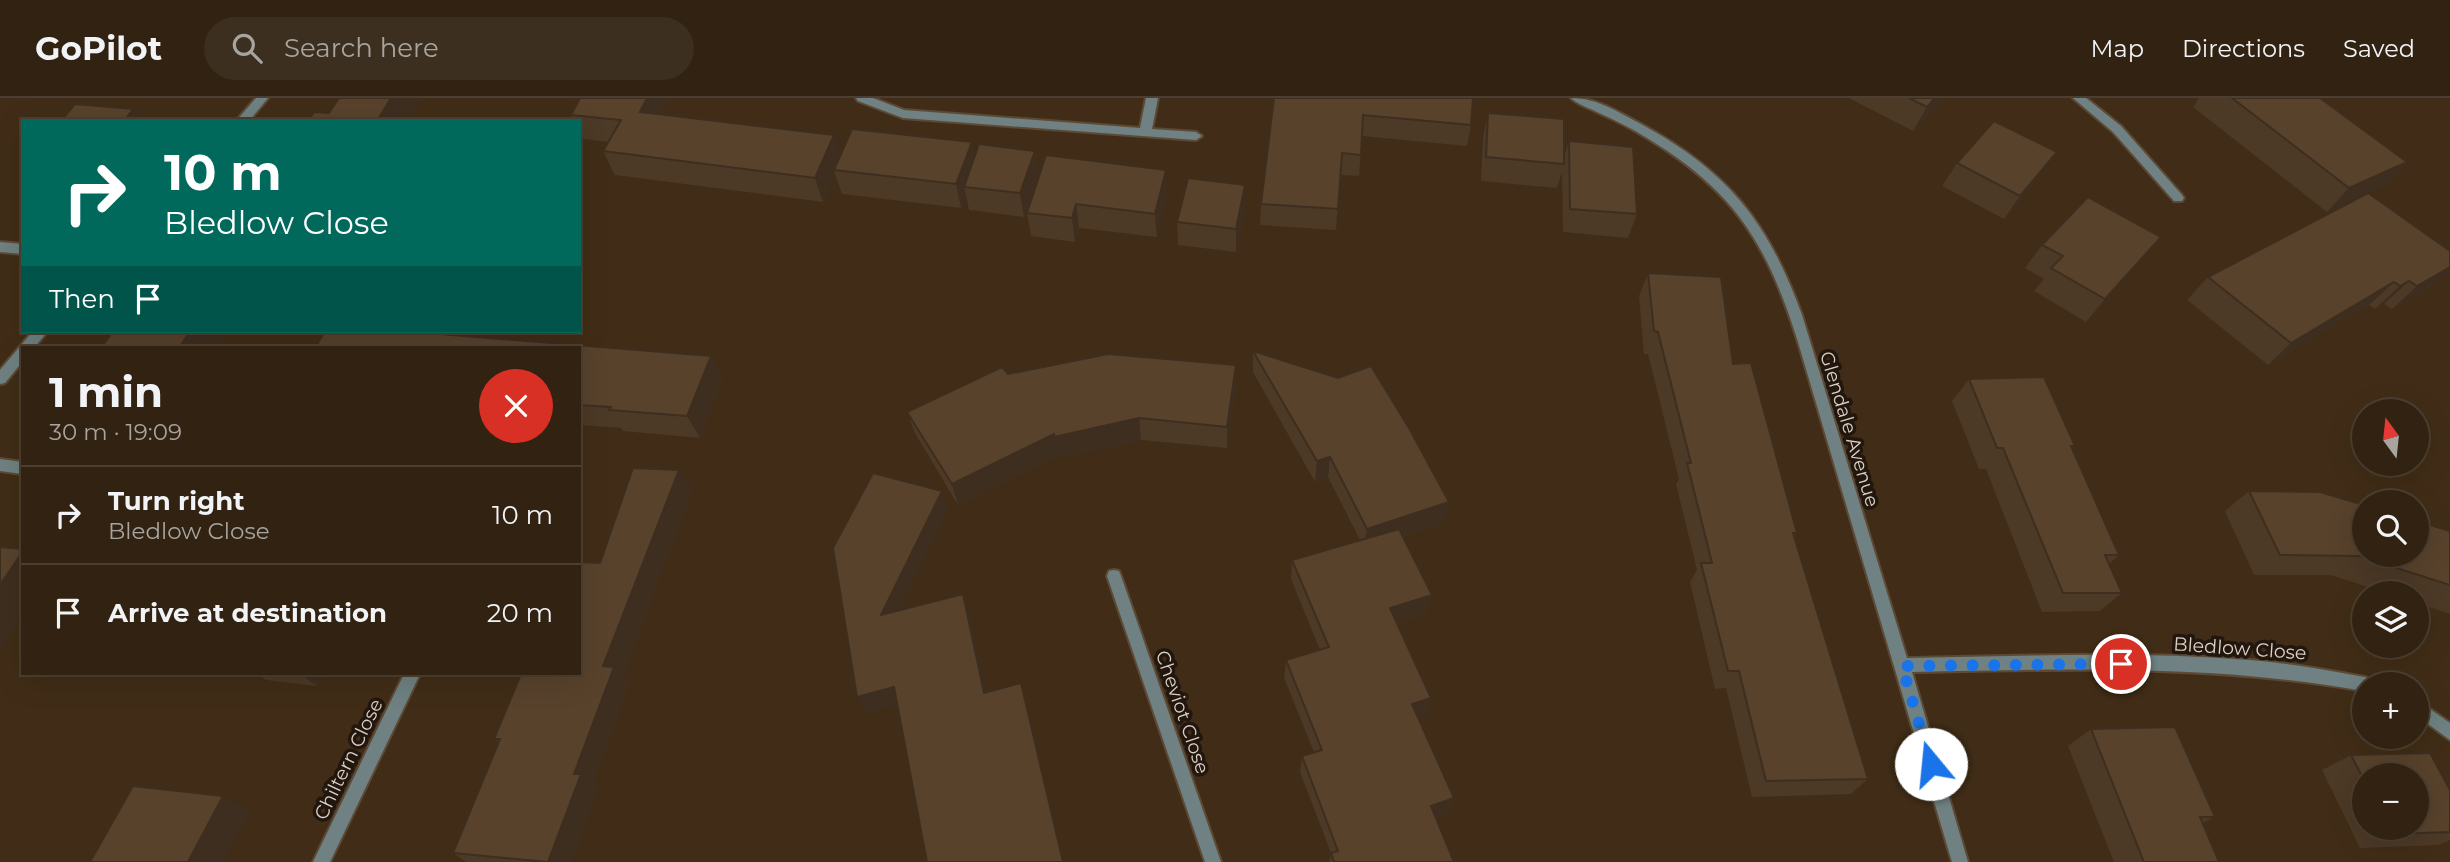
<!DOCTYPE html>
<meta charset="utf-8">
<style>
body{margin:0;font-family:Montserrat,sans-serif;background:#3d2f1f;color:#f1f3f6;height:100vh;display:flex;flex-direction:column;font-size:26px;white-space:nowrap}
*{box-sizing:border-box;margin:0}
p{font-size:23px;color:#a8a49f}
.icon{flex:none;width:38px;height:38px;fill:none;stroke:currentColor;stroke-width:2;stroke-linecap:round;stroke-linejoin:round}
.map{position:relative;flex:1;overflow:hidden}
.details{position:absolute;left:21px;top:248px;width:560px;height:329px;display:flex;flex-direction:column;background:#312211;border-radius:0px;box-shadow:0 7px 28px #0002,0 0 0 2px #4c3f31}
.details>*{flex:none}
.hud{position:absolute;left:21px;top:21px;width:560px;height:214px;border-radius:0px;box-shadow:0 7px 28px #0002,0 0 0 2px #4c3f31;background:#00695c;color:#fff;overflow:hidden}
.needle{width:46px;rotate:345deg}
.fabs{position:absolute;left:2352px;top:301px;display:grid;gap:14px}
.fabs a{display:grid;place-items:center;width:77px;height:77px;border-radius:50%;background:#312211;box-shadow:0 7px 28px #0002,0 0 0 2px #4c3f31;font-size:35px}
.pin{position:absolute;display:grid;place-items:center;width:60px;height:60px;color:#fff;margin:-30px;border:4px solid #fff;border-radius:50%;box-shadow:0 2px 7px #0007}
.me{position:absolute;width:77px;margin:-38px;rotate:343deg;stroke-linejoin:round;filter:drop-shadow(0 0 5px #0008)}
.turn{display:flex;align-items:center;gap:24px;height:147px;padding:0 28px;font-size:32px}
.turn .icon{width:91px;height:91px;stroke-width:2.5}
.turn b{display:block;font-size:49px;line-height:60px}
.then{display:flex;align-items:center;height:66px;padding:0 28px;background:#0003;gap:14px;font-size:26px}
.round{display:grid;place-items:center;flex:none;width:74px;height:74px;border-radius:37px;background:#3d2f1f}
.summary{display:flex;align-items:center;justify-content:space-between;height:119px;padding:0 28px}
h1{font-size:42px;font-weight:700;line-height:52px}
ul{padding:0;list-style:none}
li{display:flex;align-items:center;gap:21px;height:98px;padding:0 28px;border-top:2px solid #4c3f31}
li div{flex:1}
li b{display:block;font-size:26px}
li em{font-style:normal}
header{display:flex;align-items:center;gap:42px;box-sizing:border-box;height:98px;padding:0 35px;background:#312211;border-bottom:2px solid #4c3f31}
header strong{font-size:33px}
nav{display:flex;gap:38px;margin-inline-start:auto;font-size:24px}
.search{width:490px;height:63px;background:#3d2f1f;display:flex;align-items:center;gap:18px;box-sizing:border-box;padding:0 24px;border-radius:38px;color:#a8a49f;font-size:26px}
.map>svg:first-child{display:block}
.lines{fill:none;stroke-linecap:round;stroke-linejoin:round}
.minor-casing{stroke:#5d4a36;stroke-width:4}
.minor{fill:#6f8182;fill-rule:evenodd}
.wall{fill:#4c3926;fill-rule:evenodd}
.shaded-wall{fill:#3e2e1f}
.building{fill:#58422c;stroke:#3e2e1f;stroke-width:2}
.route{stroke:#1a73e8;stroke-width:12;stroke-dasharray:0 21.6}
.labels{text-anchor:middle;stroke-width:7;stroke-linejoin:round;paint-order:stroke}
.street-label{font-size:19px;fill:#ddd0c3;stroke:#21170e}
</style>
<header>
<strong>GoPilot</strong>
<div class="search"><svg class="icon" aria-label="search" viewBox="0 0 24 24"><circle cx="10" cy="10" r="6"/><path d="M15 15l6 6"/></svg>Search here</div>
<nav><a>Map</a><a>Directions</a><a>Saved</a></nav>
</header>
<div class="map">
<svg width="2450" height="764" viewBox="0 0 2450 764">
<rect width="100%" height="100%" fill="#412d17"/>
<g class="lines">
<defs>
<g id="minor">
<path d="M 256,0 L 268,0 L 249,23 L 236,23 Z"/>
<path d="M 856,0 L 873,0 L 904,12 L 1140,30 L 1146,0 L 1158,0 L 1152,31 L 1196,34 L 1202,38 L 1196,42 L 903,20 L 858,3 Z"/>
<path d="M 1571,0 C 1597,0 1618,14 1641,26 C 1729,74 1768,124 1802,217 L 1907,560 C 2021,558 2135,553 2249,562 C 2288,565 2326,572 2365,579 L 2370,581 L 2373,586 L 2364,586 L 2364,593 C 2211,566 2067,571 1912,574 L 1968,764 L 1952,764 L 1798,244 C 1767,146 1736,94 1647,40 C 1631,30 1615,22 1599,15 C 1590,10 1578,7 1571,0 Z"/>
<path d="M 2073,0 L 2086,0 L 2121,28 L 2182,97 L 2184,100 L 2182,103 L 2174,103 L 2113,34 Z"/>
<path d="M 0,144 L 23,146 L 23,156 L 0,154 Z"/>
<path d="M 33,233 L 48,233 L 34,250 L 23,250 L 23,263 L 5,285 L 0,286 L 0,272 Z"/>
<path d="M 0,361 L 23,364 L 23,376 L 0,373 Z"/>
<path d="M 1114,472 L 1119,473 L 1121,478 L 1221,764 L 1205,764 L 1107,478 L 1109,473 Z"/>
<path d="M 404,576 L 420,576 L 330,764 L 313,764 Z"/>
<path d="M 2417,602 L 2450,625 L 2450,642 L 2417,618 Z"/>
</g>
</defs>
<use href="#minor" class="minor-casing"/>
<use href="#minor" class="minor"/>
</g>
<g class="wall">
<path d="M 670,0 L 661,17 L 841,57 L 975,59 L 1035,53 L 1038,77 L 1024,119 L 969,112 L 966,97 L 961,110 L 842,96 L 835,76 L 823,104 L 615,77 L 603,53 L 608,44 L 584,41 L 579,33 L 579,23 L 574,23 L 571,17 Z"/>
<path d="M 1274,0 L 1471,27 L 1467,48 L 1362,38 L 1359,78 L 1340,77 L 1336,132 L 1260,127 L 1261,106 Z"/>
<path d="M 1849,0 L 1944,0 L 1913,33 Z"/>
<path d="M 2199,0 L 2320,0 L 2407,64 L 2384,88 L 2368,95 L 2437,185 L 2392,211 L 2384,206 L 2375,211 L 2369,207 L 2268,267 L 2187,202 L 2208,179 L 2367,95 L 2327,114 L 2193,9 Z"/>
<path d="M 1488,15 L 1564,60 L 1569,43 L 1637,116 L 1628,140 L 1563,134 L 1562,74 L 1557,90 L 1481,83 L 1483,39 Z"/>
<path d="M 1046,57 L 1167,96 L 1157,139 L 1079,130 L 1075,144 L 1031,138 L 1027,115 Z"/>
<path d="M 1957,65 L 2040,78 L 2004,121 L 1942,88 Z"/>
<path d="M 1245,87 L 1245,110 L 1236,154 L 1178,147 L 1177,124 Z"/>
<path d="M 2042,147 L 2141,162 L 2086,224 L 2034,193 L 2044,181 L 2025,170 Z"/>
<path d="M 1648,175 L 1733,266 L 1797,435 L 1794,439 L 1868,681 L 1851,696 L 1752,699 L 1726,590 L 1715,591 L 1690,484 L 1697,472 L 1676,386 L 1679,381 L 1648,256 L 1644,256 L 1639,198 Z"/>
<path d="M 325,233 L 409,233 L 409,234 L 711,258 L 722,280 L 700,340 L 623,333 L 621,330 L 579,327 L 579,250 L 315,250 Z"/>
<path d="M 1253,253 L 1444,424 L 1403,438 L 1432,497 L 1426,516 L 1397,525 L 1431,600 L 1426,617 L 1418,619 L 1454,700 L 1448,715 L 1435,719 L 1454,764 L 1329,764 L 1331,755 L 1300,674 L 1302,658 L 1314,654 L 1284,580 L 1286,562 L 1320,552 L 1291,481 L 1292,462 L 1360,442 L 1328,379 L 1315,384 L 1253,274 Z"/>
<path d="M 1236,267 L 1236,289 L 1227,350 L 1141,342 L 1058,360 L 1058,358 L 958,407 L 915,335 L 907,314 L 1008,276 Z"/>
<path d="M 1969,281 L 2075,348 L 2072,351 L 2119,457 L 2109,466 L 2122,495 L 2100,513 L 2042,514 L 1986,371 L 1979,371 L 1952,303 Z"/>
<path d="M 692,392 L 622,578 L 629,586 L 592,687 L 597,691 L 571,764 L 466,764 L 453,755 L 499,644 L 494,641 L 600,465 Z"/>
<path d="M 2249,393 L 2450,433 L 2450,516 L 2417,505 L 2417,495 L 2386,495 L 2331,477 L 2254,477 L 2225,413 Z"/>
<path d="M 257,576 L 323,576 L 317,588 L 266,582 Z"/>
<path d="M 2091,631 L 2215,719 L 2202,725 L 2219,764 L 2114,764 L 2068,648 Z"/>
<path d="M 2351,657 L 2450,692 L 2450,742 L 2439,747 L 2360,750 L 2322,672 ZM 2364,677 L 2417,730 L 2364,730 Z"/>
</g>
<g class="shaded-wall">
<path d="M 391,0 L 422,0 L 408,23 L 377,23 Z"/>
<path d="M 647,0 L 670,0 L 651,38 L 640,14 Z"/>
<path d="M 1935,0 L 1944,0 L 1913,33 L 1927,9 Z"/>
<path d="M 133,11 L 144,23 L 124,23 Z"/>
<path d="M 834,37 L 842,61 L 834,72 L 835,76 L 823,104 L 815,80 Z"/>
<path d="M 972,44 L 977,68 L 964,89 L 966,97 L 961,110 L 956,86 Z"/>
<path d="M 1035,53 L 1038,77 L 1024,119 L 1020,95 Z"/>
<path d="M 2057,54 L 2040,78 L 2004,121 L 2020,98 Z"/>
<path d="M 2407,64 L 2384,88 L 2327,114 L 2349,90 Z"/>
<path d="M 1166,72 L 1167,96 L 1157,139 L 1155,116 Z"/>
<path d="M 1245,87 L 1245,110 L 1236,154 L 1236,131 Z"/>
<path d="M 1076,106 L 1079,130 L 1075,144 L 1072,120 Z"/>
<path d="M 2161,139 L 2141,162 L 2086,224 L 2105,201 Z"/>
<path d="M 2450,169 L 2450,173 L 2437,185 L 2392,211 L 2417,188 Z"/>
<path d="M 2409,183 L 2384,206 L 2375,211 L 2400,188 Z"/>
<path d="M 2394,184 L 2369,207 L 2268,267 L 2291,245 Z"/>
<path d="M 190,233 L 227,233 L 216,250 L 179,250 Z"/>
<path d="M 711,258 L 722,280 L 700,340 L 687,318 Z"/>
<path d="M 1236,267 L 1236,289 L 1227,350 L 1227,329 Z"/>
<path d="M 1139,320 L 1141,342 L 1058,360 L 1054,339 Z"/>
<path d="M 1054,336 L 1058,358 L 958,407 L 952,386 Z"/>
<path d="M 1330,359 L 1328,379 L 1315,384 L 1317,363 Z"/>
<path d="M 679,372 L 692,392 L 622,578 L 629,586 L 592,687 L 597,691 L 571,764 L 548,764 L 603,568 Z"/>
<path d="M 942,393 L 948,413 L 889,535 L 881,517 Z"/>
<path d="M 1449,404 L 1444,424 L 1364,451 L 1367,431 Z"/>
<path d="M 23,453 L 23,517 L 0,552 L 0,487 Z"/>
<path d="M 963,496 L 970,515 L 990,612 L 984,595 Z"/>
<path d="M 1432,497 L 1426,516 L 1386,528 L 1390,510 Z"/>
<path d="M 300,576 L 323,576 L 317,588 Z"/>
<path d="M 1021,585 L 1026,602 L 1064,764 L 1063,764 Z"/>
<path d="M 894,589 L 902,606 L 866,616 L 857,599 Z"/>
<path d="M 1431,600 L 1426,617 L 1407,623 L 1412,606 Z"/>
<path d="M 223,698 L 250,713 L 223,764 L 188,764 Z"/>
<path d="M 1454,700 L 1448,715 L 1425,723 L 1431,708 Z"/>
</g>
<g class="building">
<path d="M 339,0 L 391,0 L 377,23 L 308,23 L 314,14 L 329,15 Z"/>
<path d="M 580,0 L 647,0 L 640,14 L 834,37 L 815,80 L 603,53 L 621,22 L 571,17 Z"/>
<path d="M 1274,0 L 1473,0 L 1471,27 L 1363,17 L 1361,57 L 1342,55 L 1338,111 L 1261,106 Z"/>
<path d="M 1909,0 L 1935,0 L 1927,9 Z"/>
<path d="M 2232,0 L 2320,0 L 2407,64 L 2349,90 Z"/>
<path d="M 75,6 L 133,11 L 124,23 L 61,23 Z"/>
<path d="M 1488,15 L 1564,21 L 1564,66 L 1486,59 Z"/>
<path d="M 1994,23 L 2057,54 L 2020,98 L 1957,65 Z"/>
<path d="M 852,31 L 972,44 L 956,86 L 834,72 Z"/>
<path d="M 1569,43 L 1633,49 L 1637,116 L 1570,111 Z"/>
<path d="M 979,46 L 1035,53 L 1020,95 L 964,89 Z"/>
<path d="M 1046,57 L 1166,72 L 1155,116 L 1076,106 L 1072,120 L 1027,115 Z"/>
<path d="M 1188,80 L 1245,87 L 1236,131 L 1177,124 Z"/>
<path d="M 2368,95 L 2450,153 L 2450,169 L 2417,188 L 2409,183 L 2400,188 L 2394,184 L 2291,245 L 2208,179 Z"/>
<path d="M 2088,99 L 2161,139 L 2105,201 L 2051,170 L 2063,158 L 2042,147 Z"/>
<path d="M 1648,175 L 1721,179 L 1733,266 L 1751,265 L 1797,435 L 1793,435 L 1868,681 L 1766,683 L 1739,573 L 1728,573 L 1701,465 L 1712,465 L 1687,365 L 1691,365 L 1658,234 L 1654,233 Z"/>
<path d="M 113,233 L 190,233 L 179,250 L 101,250 Z"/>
<path d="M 325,233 L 403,233 L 711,258 L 687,318 L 609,312 L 611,309 L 579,307 L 579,250 L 315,250 Z"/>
<path d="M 1253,253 L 1338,280 L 1371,268 L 1409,330 L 1449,404 L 1367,431 L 1330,359 L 1317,363 Z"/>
<path d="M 1108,256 L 1236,267 L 1227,329 L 1139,320 L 1054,339 L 1054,336 L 952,386 L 907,314 L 1002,269 L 1008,276 Z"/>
<path d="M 2044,279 L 2075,348 L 2071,348 L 2119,457 L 2105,457 L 2122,495 L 2063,495 L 2003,350 L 1997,350 L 1969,281 Z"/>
<path d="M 633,370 L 679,372 L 603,568 L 614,569 L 574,676 L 581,676 L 548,764 L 453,755 L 500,641 L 494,641 L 521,576 L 579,576 L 579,464 L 600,465 Z"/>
<path d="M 873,375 L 942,393 L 881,517 L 963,496 L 984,595 L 1021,585 L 1063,764 L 927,764 L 894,589 L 857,599 L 833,450 Z"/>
<path d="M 2249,393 L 2320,394 L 2364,407 L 2364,457 L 2417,457 L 2417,423 L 2450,433 L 2450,487 L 2359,458 L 2280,457 Z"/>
<path d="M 1399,431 L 1432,497 L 1390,510 L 1431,600 L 1412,606 L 1454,700 L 1431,708 L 1454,764 L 1334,764 L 1331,755 L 1338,753 L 1302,658 L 1322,652 L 1286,562 L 1329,549 L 1292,462 Z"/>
<path d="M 0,449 L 23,451 L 23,453 L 0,487 Z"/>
<path d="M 2175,629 L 2215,719 L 2200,719 L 2219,764 L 2144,764 L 2091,631 Z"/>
<path d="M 2430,655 L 2450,692 L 2450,734 L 2392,736 L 2389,730 L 2417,730 L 2417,677 L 2364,677 L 2364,682 L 2351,657 Z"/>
<path d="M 133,688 L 223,698 L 188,764 L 90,764 Z"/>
</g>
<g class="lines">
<path class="route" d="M 1931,666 L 1902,568 L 2121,566"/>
</g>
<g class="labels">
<g class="street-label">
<text transform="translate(1850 331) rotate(73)" y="7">Glendale Avenue</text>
<text transform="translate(2240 550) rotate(4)" y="7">Bledlow Close</text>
<text transform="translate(1183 614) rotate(71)" y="7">Cheviot Close</text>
<text transform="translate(348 661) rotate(-64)" y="7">Chiltern Close</text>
</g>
</g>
</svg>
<div class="fabs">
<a><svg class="needle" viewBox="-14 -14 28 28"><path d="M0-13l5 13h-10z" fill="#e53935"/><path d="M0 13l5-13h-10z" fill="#a8a49f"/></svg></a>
<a><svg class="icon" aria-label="search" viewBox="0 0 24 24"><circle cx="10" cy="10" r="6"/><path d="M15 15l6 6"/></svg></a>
<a><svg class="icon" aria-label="layers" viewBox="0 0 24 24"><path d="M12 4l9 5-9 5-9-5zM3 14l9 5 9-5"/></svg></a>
<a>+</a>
<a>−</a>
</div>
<div class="pin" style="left:2121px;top:566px;background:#d93025"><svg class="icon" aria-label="arrive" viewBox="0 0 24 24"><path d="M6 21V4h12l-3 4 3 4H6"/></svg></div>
<svg class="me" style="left:1931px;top:666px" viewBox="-20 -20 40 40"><circle r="19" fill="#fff"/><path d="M0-13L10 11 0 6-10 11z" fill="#1a73e8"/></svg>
<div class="hud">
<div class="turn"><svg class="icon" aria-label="right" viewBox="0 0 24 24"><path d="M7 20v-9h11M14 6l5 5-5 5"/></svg><div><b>10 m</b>Bledlow Close</div></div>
<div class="then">Then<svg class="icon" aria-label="arrive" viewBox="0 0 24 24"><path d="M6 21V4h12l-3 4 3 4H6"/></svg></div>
</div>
<section class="details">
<div class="summary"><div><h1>1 min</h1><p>30 m · 19:09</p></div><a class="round" style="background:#d93025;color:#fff"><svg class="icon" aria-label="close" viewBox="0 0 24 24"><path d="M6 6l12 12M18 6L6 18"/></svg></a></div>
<ul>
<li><svg class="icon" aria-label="right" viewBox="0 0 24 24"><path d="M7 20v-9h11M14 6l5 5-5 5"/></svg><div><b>Turn right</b><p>Bledlow Close</p></div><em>10 m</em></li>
<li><svg class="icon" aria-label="arrive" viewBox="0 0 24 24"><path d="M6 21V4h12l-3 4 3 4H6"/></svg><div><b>Arrive at destination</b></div><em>20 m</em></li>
</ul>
</section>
</div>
